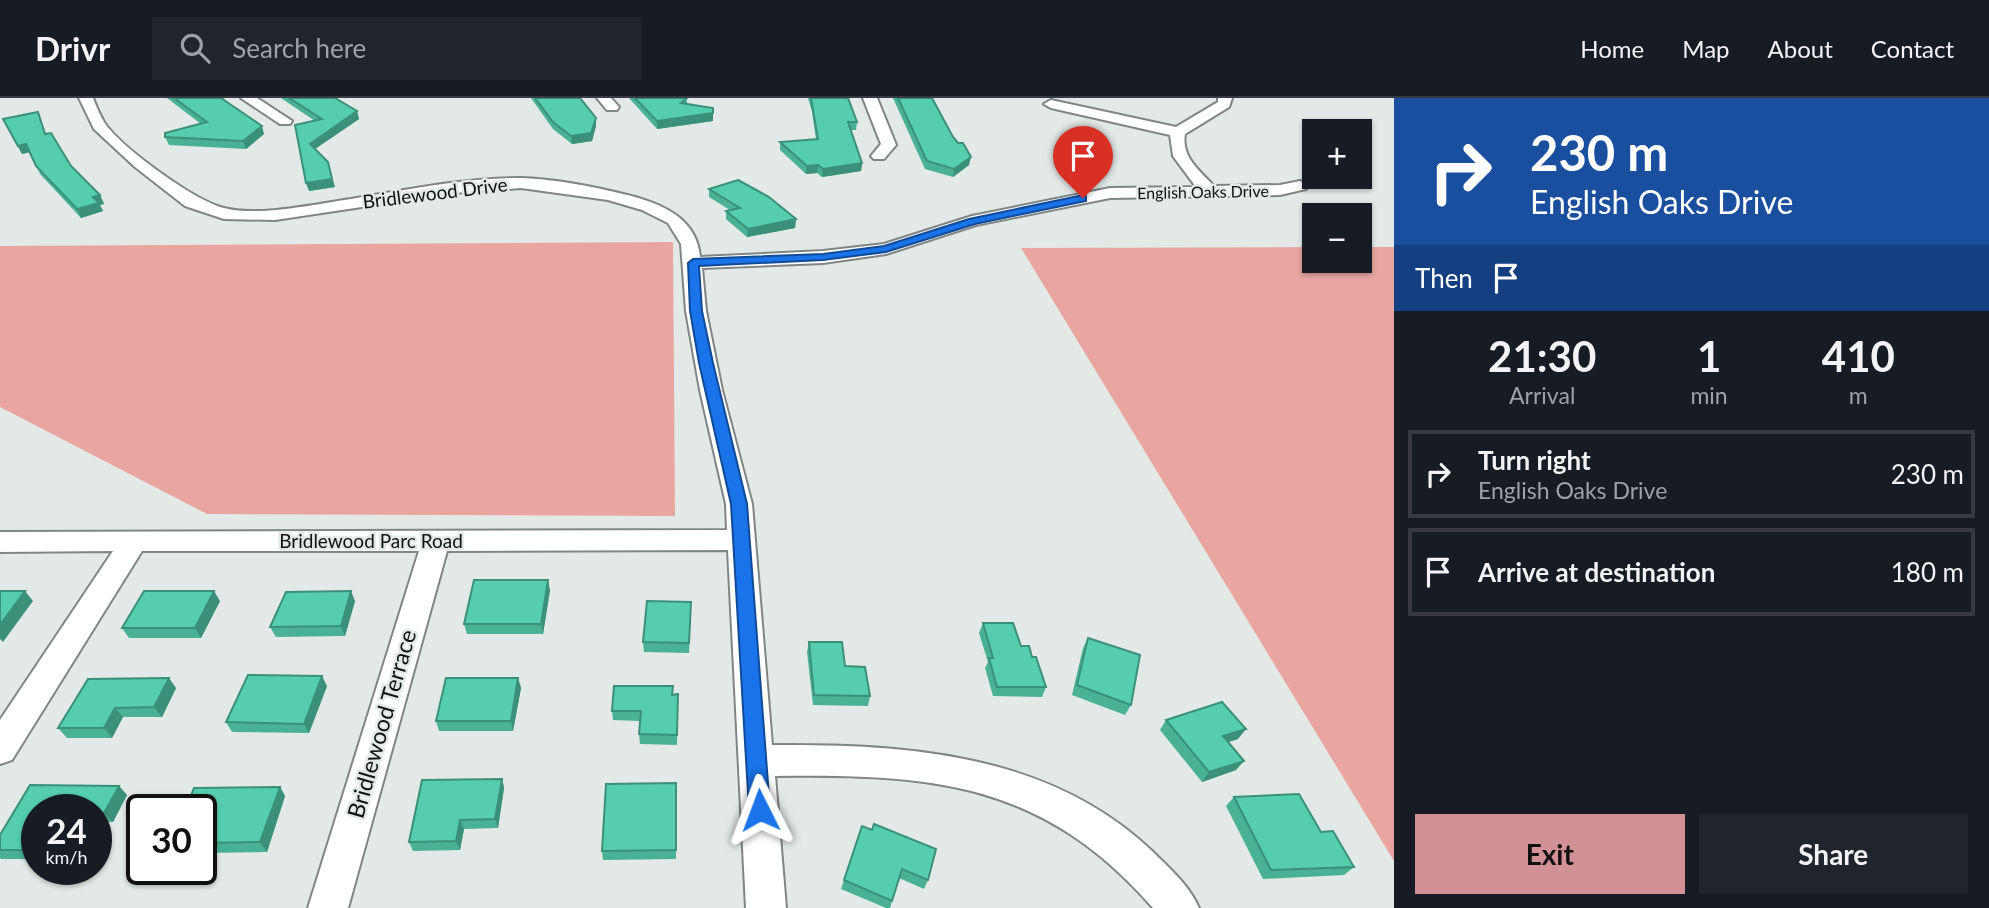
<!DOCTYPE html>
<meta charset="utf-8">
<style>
body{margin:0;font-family:Lato,sans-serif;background:#20242c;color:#f1f3f6;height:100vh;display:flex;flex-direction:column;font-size:26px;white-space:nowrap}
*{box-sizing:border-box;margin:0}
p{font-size:23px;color:#9ea1a6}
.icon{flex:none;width:38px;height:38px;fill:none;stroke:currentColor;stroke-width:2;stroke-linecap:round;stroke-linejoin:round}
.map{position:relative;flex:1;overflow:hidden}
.panel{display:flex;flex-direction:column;background:#171b24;width:595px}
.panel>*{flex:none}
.top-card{background:#1a4fa0;color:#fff;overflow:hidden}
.fabs{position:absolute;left:1302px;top:21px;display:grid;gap:14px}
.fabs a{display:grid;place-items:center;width:70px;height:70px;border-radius:0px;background:#171b24;box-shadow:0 2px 5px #0004;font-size:35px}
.speed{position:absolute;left:21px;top:696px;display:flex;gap:14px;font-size:35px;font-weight:700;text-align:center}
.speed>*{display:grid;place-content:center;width:91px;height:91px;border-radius:50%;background:#171b24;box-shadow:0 2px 5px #0004;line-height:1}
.speed small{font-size:18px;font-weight:400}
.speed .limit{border:4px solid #111;border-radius:10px;background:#fff;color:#111}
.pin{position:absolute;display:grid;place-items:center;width:60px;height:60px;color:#fff;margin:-72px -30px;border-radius:50% 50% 50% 0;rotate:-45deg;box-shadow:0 0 7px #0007}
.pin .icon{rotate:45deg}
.me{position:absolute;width:77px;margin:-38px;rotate:357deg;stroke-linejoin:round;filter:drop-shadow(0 0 5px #0008)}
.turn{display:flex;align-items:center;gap:24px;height:147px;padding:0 21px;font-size:32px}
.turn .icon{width:91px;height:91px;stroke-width:2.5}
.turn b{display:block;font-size:49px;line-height:60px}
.then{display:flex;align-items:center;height:66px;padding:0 21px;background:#0003;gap:14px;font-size:26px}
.eta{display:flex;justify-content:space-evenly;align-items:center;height:119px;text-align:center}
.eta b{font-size:42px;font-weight:700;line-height:49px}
.action{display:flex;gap:14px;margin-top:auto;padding:14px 21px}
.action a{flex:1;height:80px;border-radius:0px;background:#d29197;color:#111;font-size:28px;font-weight:700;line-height:80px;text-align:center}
.action a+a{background:#20242c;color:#f1f3f6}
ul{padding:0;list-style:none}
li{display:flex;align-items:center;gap:21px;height:88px;margin:0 14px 10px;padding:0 7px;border:4px solid #363941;border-radius:0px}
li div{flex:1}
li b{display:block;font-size:26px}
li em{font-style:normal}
header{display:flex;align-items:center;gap:42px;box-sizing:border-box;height:98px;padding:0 35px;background:#171b24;border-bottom:2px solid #363941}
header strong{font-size:33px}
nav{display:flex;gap:38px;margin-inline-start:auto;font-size:24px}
.search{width:490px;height:63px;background:#20242c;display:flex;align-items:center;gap:18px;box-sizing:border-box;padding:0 24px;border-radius:0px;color:#9ea1a6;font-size:26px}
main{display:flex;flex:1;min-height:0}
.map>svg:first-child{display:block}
.green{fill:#e9a6a0}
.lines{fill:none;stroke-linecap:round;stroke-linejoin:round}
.street-casing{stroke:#808684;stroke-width:4}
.street{fill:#fff;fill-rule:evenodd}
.wall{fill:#4ab195}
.shaded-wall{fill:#3c9079}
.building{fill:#56cead;stroke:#3c9079;stroke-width:2}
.route{fill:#1a73e8;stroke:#114b97;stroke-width:2}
.labels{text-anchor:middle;stroke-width:5;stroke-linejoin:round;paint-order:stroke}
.far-street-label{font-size:16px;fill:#111312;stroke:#e2e9e7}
.street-label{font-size:19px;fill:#111312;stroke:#e2e9e7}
.near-street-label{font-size:23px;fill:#111312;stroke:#e2e9e7}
</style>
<header>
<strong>Drivr</strong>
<div class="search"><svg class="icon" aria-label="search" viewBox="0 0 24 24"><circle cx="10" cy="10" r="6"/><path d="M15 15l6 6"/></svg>Search here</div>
<nav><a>Home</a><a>Map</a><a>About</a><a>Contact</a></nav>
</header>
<main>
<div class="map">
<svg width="1394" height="810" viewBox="0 0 1394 810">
<rect width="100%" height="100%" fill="#e2e9e7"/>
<g class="green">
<path d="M 673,144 L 675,418 L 207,416 L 0,309 L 0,148 Z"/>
<path d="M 1314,149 L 1314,163 L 1360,163 L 1360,149 L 1394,149 L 1394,763 L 1021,150 Z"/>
</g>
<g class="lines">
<defs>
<g id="street">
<path d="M 79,0 L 93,0 C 96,8 100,17 104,24 C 120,49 195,103 224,110 C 259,119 315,106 351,101 C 406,92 464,80 520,80 C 556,81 601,90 635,99 C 667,108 697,123 700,159 L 823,153 L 884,146 L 972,118 L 1110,90 L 1196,89 L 1173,58 L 1170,37 L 1051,10 L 1044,6 L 1051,2 L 1176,29 L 1218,4 L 1218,0 L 1232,0 L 1229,9 L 1185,36 C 1181,59 1200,73 1214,88 L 1280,87 L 1300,83 L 1308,88 L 1306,91 L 1280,97 L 1110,100 L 976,127 L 886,156 L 823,165 L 702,170 L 706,213 L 722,292 L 752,406 L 772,647 C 906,646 1049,655 1152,753 C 1169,770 1189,787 1199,810 L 1153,810 C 1043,684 933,676 775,678 L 786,810 L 746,810 L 728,452 L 447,453 L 348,810 L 308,810 L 419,453 L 142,453 L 12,662 L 0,666 L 0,622 L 113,453 L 0,454 L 0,434 L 727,432 L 726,406 L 700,292 L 686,213 L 681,146 L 668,125 L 642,112 L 608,102 L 521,90 L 455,95 L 275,122 L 224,121 L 185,108 L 135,69 L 94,31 Z"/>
<path d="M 241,0 L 257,0 L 292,23 L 290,26 L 280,26 Z"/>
<path d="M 597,0 L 611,0 L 619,9 L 617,12 L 607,12 Z"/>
<path d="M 863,0 L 877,0 L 896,47 L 884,61 L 874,61 L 871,58 L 881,46 Z"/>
</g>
</defs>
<use href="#street" class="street-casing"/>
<use href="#street" class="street"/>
</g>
<g class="wall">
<path d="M 167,0 L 221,0 L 264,36 L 246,51 L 169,47 L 165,39 L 201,26 Z"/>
<path d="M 281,0 L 335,0 L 357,13 L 359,21 L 315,51 L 335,89 L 309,93 L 315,23 Z"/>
<path d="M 531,0 L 580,0 L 596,20 L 596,28 L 592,43 L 572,46 L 553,31 Z"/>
<path d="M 629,0 L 687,0 L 687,6 L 713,23 L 657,31 Z"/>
<path d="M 808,0 L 848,0 L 857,24 L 856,32 L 850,32 L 862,65 L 861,73 L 822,79 L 817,75 L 806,76 L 780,52 L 780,44 L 816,41 L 812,14 Z"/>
<path d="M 893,0 L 932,0 L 953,39 L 969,67 L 953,79 L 925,71 Z"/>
<path d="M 3,21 L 41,22 L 46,36 L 71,68 L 100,97 L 104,106 L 100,107 L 103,113 L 81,120 L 40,76 L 30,54 L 22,56 Z"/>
<path d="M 709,91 L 796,121 L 795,130 L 747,139 L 726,121 L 726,113 L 730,112 L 709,99 Z"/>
<path d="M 550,492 L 543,536 L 467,536 L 464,526 Z"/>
<path d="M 220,503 L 201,540 L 129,540 L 122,530 Z"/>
<path d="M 355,503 L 345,538 L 276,539 L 270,529 Z"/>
<path d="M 691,514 L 689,555 L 644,554 L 643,544 Z"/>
<path d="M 983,525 L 1021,548 L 1032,559 L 1046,589 L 1042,599 L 993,598 L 985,570 L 988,564 L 979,535 Z"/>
<path d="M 1088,540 L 1131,607 L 1125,617 L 1072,597 L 1083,550 Z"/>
<path d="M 809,544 L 845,568 L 870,598 L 868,608 L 813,607 L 807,554 Z"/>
<path d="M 518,580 L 521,590 L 513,633 L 439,633 L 436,623 Z"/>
<path d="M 88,581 L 176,590 L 162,619 L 123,619 L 112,640 L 67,640 L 58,630 Z"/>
<path d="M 327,588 L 309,635 L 232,634 L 226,624 Z"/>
<path d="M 673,588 L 673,597 L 678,596 L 677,647 L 640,646 L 639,636 L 640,623 L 613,622 L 612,613 Z"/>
<path d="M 1166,622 L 1238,641 L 1228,644 L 1236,672 L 1202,684 L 1160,632 Z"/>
<path d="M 502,681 L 504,690 L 498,730 L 464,731 L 460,752 L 413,753 L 409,744 Z"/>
<path d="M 676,685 L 676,761 L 603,762 L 602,753 Z"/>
<path d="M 30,687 L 119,688 L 127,697 L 113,724 L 96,724 L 96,712 L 37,712 L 37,761 L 1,761 L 0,760 L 0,737 Z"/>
<path d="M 280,689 L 285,698 L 267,754 L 201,755 L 201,712 Z"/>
<path d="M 1234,699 L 1321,734 L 1354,769 L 1344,777 L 1263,781 L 1226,708 Z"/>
<path d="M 862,728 L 928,782 L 924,791 L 899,780 L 890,810 L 886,810 L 841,791 Z"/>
</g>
<g class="shaded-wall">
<path d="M 357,13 L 359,21 L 312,53 L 310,46 Z"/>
<path d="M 713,15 L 713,23 L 657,31 L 657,23 Z"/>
<path d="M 596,20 L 596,28 L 592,43 L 572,46 L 571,38 Z"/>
<path d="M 262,28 L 264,36 L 246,51 L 243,43 Z"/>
<path d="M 26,46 L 30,54 L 22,56 L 18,48 Z"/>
<path d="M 971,59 L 969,67 L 953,79 L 954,71 Z"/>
<path d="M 328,64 L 335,89 L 309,93 L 306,85 Z"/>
<path d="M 862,65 L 861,73 L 822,79 L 823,71 Z"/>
<path d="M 818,67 L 817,75 L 806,76 L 807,68 Z"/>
<path d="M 100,97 L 104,106 L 100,107 L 103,113 L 81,120 L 77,111 L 93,99 Z"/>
<path d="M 796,121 L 795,130 L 747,139 L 748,131 Z"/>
<path d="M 548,482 L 550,492 L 543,536 L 541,526 Z"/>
<path d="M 25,493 L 33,503 L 3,544 L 0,541 L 0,527 Z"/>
<path d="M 214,493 L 220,503 L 201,540 L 195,530 Z"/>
<path d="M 351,493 L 355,503 L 345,538 L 341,528 Z"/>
<path d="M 322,578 L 327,588 L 309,635 L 304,626 Z"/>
<path d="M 169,580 L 176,590 L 162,619 L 154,609 Z"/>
<path d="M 518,580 L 521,590 L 513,633 L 511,623 Z"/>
<path d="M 115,610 L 123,619 L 112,640 L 104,630 Z"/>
<path d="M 1246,631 L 1238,641 L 1216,648 L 1223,638 Z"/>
<path d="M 1244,663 L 1236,672 L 1202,684 L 1209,674 Z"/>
<path d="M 502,681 L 504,690 L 498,730 L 495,721 Z"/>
<path d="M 119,688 L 127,697 L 113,724 L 104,715 Z"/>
<path d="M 280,689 L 285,698 L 267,754 L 260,744 Z"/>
<path d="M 460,722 L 464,731 L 460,752 L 456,743 Z"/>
</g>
<g class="building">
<path d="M 174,0 L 221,0 L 262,28 L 243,43 L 165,39 L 165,35 L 207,24 Z"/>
<path d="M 289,0 L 335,0 L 357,13 L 310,46 L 328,64 L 332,81 L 306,85 L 295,27 L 322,21 Z"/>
<path d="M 535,0 L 580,0 L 596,20 L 591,35 L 571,38 L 553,24 Z"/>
<path d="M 635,0 L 687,0 L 681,5 L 713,10 L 713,15 L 657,23 Z"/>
<path d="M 811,0 L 848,0 L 857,24 L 848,24 L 862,65 L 823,71 L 818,67 L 807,68 L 780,44 L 818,41 Z"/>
<path d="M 898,0 L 932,0 L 953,39 L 958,45 L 963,45 L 971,59 L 954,71 L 927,63 Z"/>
<path d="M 38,14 L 45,36 L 51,35 L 71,68 L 100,97 L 93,99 L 99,105 L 77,111 L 36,68 L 26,46 L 18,48 L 3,21 Z"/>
<path d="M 738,82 L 769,99 L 796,121 L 748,131 L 726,113 L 740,110 L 709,91 Z"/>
<path d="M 474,482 L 548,482 L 541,526 L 464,526 Z"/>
<path d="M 0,493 L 25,493 L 0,527 Z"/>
<path d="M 144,493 L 214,493 L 195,530 L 122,530 Z"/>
<path d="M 351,493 L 341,528 L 270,529 L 286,494 Z"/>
<path d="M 647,503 L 691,504 L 689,545 L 643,544 Z"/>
<path d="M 983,525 L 1013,525 L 1021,548 L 1029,548 L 1032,559 L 1036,559 L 1046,589 L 997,589 L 989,560 L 993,560 Z"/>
<path d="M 1088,540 L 1140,557 L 1131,607 L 1077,587 Z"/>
<path d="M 809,544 L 842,544 L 845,568 L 865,569 L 870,598 L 814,597 Z"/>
<path d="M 248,577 L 322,578 L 304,626 L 226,624 Z"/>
<path d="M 169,580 L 154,609 L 115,610 L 104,630 L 58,630 L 88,581 Z"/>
<path d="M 446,580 L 518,580 L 511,623 L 436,623 Z"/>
<path d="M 614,588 L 673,588 L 672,597 L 678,596 L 677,637 L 639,636 L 641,613 L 612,613 Z"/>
<path d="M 1222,604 L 1246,631 L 1223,638 L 1244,663 L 1209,674 L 1166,622 Z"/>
<path d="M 502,681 L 495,721 L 460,722 L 456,743 L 409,744 L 422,682 Z"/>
<path d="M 676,685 L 676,752 L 602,753 L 606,686 Z"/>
<path d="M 30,687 L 119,688 L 104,715 L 96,715 L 96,712 L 37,712 L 37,752 L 0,752 L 0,737 Z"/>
<path d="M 280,689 L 260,744 L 201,745 L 201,712 L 185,712 L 194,690 Z"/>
<path d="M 1299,696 L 1321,734 L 1333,733 L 1354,769 L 1271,772 L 1234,699 Z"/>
<path d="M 874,726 L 936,751 L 928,782 L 902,771 L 892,803 L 844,782 L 862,728 L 872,732 Z"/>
</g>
<path class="route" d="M 1083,97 L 1086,98 L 1086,103 L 975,126 L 886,154 L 823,162 L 699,168 L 702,213 L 713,265 L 747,406 L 770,712 L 767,719 L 760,722 L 752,719 L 749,712 L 731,406 L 699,265 L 690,213 L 688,165 L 693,161 L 823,156 L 884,148 L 969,121 Z"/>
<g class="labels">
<g class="far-street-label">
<text transform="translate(1203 94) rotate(-1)" y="6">English Oaks Drive</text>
</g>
<g class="street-label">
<text transform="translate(435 95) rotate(-7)" y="7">Bridlewood Drive</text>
<text x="371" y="450">Bridlewood Parc Road</text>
</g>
<g class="near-street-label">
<text transform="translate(382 626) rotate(-74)" y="8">Bridlewood Terrace</text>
</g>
</g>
</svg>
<div class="fabs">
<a>+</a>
<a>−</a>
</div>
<div class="speed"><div>24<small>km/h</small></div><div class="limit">30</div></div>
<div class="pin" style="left:1083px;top:100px;background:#d93025"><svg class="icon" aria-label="arrive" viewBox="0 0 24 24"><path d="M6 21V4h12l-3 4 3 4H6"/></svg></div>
<svg class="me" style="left:760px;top:712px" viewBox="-20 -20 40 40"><path d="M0-17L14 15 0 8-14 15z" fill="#1a73e8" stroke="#fff" stroke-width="4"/></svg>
</div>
<section class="panel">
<div class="top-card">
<div class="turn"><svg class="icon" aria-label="right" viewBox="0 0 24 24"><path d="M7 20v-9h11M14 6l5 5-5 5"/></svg><div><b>230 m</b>English Oaks Drive</div></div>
<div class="then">Then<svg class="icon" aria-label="arrive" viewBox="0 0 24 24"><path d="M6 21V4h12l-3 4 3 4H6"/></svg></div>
</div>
<div class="eta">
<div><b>21:30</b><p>Arrival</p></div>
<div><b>1</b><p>min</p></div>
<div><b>410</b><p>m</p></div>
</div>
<ul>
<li><svg class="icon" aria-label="right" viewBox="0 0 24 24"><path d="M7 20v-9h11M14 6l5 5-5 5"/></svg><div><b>Turn right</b><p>English Oaks Drive</p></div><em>230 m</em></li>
<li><svg class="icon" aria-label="arrive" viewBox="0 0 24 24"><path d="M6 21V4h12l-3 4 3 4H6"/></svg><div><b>Arrive at destination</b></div><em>180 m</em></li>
</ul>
<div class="action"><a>Exit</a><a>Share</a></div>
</section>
</main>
